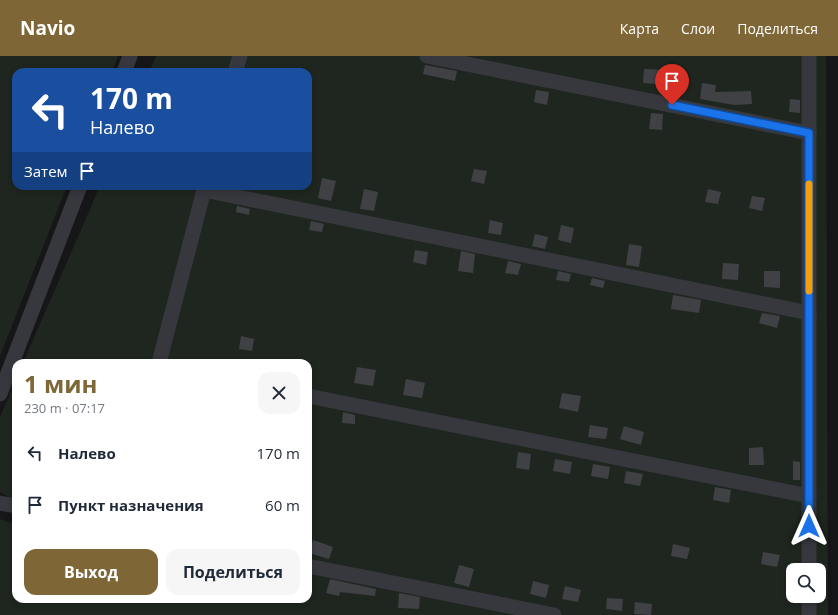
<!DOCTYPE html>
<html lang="ru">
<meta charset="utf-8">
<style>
body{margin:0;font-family:"Open Sans",sans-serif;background:#f6f6f7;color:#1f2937;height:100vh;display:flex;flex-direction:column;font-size:15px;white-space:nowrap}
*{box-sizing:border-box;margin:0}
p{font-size:13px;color:#747a83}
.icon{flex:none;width:22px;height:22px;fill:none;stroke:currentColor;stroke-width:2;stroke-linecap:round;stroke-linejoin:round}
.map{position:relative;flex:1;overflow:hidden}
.sheet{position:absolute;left:12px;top:303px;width:300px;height:244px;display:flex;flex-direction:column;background:#fff;border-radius:12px;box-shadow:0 2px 6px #0003}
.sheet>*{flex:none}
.top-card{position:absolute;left:12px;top:12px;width:300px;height:122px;border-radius:12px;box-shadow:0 2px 6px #0003;background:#1a4fa0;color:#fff;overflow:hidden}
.tools{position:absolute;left:786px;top:507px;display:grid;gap:8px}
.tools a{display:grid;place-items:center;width:40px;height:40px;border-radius:8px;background:#fff;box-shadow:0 2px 6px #0003;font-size:20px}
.pin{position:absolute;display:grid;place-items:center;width:34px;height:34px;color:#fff;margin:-41px -17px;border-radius:50% 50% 50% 0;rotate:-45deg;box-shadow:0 0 4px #0007}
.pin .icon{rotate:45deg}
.me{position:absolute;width:44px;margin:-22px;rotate:0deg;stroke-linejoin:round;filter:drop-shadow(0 0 3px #0008)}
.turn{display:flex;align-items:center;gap:14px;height:84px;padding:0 12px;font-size:18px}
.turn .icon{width:52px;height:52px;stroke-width:2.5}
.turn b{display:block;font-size:28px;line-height:34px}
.then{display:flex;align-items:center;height:38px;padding:0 12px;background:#0003;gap:8px;font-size:15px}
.round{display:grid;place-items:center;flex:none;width:42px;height:42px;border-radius:12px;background:#f6f6f7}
.summary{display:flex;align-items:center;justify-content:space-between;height:68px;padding:0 12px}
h1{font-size:24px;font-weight:700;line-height:30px;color:#7e6636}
.primary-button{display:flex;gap:8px;margin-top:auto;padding:8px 12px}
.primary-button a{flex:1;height:46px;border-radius:12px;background:#7e6636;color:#fff;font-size:16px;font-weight:700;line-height:46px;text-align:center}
.primary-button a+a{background:#f6f6f7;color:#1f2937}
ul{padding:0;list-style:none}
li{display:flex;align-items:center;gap:12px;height:52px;padding:0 12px}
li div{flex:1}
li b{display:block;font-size:15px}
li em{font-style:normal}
header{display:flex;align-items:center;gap:24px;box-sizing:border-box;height:56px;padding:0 20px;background:#7e6636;color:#fff}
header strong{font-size:19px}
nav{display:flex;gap:22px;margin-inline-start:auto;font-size:14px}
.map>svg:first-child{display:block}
.green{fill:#1e261f;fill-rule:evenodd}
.building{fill:#404145}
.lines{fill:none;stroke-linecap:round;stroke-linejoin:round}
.minor{stroke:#37383d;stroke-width:15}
.route-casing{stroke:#114b97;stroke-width:10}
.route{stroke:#1a73e8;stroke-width:7}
.slow{stroke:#f59e0b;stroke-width:7}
</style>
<header>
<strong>Navio</strong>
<nav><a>Карта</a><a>Слои</a><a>Поделиться</a></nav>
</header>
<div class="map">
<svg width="838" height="559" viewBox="0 0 838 559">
<rect width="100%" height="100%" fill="#161618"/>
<g class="green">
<path d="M 0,0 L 118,0 L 112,16 L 16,16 L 16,130 L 67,130 L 0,300 Z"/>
<path d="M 156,0 L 826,0 L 828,559 L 0,559 L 0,463 L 16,468 L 16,543 L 308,543 L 308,307 L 23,307 L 100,130 L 308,130 L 308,16 L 149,16 ZM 793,514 L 819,514 L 819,540 L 793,540 Z"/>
<path d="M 16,324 L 16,445 L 15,445 L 0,436 L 0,361 Z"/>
</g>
<g class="building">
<path d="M 425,9 L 457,15 L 455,25 L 423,18 Z"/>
<path d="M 644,13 L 669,14 L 669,29 L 643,27 Z"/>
<path d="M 702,27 L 716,29 L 715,36 L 751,35 L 752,48 L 734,49 L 700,43 Z"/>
<path d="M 536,34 L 549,36 L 547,49 L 534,46 Z"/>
<path d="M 790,43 L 800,44 L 800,57 L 789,56 Z"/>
<path d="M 651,57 L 663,58 L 662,74 L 649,73 Z"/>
<path d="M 474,113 L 487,115 L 484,128 L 471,125 Z"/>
<path d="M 322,122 L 336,125 L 331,145 L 318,142 Z"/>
<path d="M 364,133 L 378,136 L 374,155 L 360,153 Z"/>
<path d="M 708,133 L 721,136 L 718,148 L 705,146 Z"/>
<path d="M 752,140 L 765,142 L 762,155 L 749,152 Z"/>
<path d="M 237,150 L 250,153 L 249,159 L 236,156 Z"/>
<path d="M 490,164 L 503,167 L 501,179 L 488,177 Z"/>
<path d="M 311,165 L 324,168 L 322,176 L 309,174 Z"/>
<path d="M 561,169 L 574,172 L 571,187 L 558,184 Z"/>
<path d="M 535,178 L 548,181 L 545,193 L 532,190 Z"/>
<path d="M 629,188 L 642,190 L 639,211 L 626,209 Z"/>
<path d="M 415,194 L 428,196 L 426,209 L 413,206 Z"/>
<path d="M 461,195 L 475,198 L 473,217 L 458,215 Z"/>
<path d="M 508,205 L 521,208 L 518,219 L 505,217 Z"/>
<path d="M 723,207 L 739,208 L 738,224 L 722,223 Z"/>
<path d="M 558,215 L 571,218 L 569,226 L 556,224 Z"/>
<path d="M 764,215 L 780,215 L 780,232 L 764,231 Z"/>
<path d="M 592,222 L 605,225 L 603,232 L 590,229 Z"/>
<path d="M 673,239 L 701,244 L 699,257 L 671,253 Z"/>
<path d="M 762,257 L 780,260 L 777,272 L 759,267 Z"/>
<path d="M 241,280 L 254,283 L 252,295 L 239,293 Z"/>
<path d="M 357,311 L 376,314 L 373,330 L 354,327 Z"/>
<path d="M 406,323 L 425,327 L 422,342 L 403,339 Z"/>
<path d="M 562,337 L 581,340 L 578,356 L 559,352 Z"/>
<path d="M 343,356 L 355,359 L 355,368 L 342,367 Z"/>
<path d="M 590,369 L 608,372 L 606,383 L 588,381 Z"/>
<path d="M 624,370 L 644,376 L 641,389 L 620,383 Z"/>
<path d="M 763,391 L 764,409 L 749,409 L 749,392 Z"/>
<path d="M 518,396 L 531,398 L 529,414 L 516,412 Z"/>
<path d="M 555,403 L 572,406 L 570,418 L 553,415 Z"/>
<path d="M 793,405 L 800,406 L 800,424 L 793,424 Z"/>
<path d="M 593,408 L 610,411 L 608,423 L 591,420 Z"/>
<path d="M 626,415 L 643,418 L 640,430 L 624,427 Z"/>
<path d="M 715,431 L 731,434 L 729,447 L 713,444 Z"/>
<path d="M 313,484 L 333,491 L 329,503 L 309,497 Z"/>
<path d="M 673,488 L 690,492 L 687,503 L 671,500 Z"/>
<path d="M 763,496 L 780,499 L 777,511 L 761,508 Z"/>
<path d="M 459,509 L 474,513 L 469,531 L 454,527 Z"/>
<path d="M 330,523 L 376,533 L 375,540 L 340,536 L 339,540 L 326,537 Z"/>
<path d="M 533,525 L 549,529 L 546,542 L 530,538 Z"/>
<path d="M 565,530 L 581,534 L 578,546 L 562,543 Z"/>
<path d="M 399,537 L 420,541 L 419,553 L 398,552 Z"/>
<path d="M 607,542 L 623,543 L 622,555 L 606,553 Z"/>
<path d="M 635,546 L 652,548 L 651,559 L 634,558 Z"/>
</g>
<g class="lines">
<g class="minor">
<path d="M 427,0 L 809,77"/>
<path d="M 124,16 L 130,0"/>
<path d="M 235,16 L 240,0"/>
<path d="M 204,134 L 809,257"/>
<path d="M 159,307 L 205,130"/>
<path d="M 0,338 L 80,130"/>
<path d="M 308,340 L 809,440"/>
<path d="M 0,447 L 16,450"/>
<path d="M 308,510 L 554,559"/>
<path d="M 809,514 L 809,0"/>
<path d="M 809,559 L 809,540"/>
</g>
</g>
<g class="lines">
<defs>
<path id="route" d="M 672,49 L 809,77 L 809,470"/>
</defs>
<use href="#route" class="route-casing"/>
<use href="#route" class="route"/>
<path class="slow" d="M 809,128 L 809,235"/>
</g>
</svg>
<div class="tools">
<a><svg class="icon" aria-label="search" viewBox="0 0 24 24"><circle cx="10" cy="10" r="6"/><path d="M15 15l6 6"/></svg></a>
</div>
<div class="pin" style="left:672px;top:49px;background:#d93025"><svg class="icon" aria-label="arrive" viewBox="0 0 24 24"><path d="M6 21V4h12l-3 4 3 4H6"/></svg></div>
<svg class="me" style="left:809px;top:470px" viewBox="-20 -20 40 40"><path d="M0-17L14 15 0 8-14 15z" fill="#1a73e8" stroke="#fff" stroke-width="4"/></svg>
<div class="top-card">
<div class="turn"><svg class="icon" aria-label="left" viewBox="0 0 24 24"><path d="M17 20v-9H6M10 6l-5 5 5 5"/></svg><div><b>170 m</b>Налево</div></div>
<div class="then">Затем<svg class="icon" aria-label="arrive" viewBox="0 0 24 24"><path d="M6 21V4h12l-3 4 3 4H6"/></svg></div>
</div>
<section class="sheet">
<div class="summary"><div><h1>1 мин</h1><p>230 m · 07:17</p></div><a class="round"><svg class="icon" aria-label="close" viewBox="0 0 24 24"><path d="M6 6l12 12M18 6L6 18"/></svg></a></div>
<ul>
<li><svg class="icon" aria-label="left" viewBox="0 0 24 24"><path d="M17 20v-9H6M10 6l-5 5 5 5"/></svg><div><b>Налево</b></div><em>170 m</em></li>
<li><svg class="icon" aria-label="arrive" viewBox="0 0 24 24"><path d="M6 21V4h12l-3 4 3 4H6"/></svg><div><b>Пункт назначения</b></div><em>60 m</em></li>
</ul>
<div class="primary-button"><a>Выход</a><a>Поделиться</a></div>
</section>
</div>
